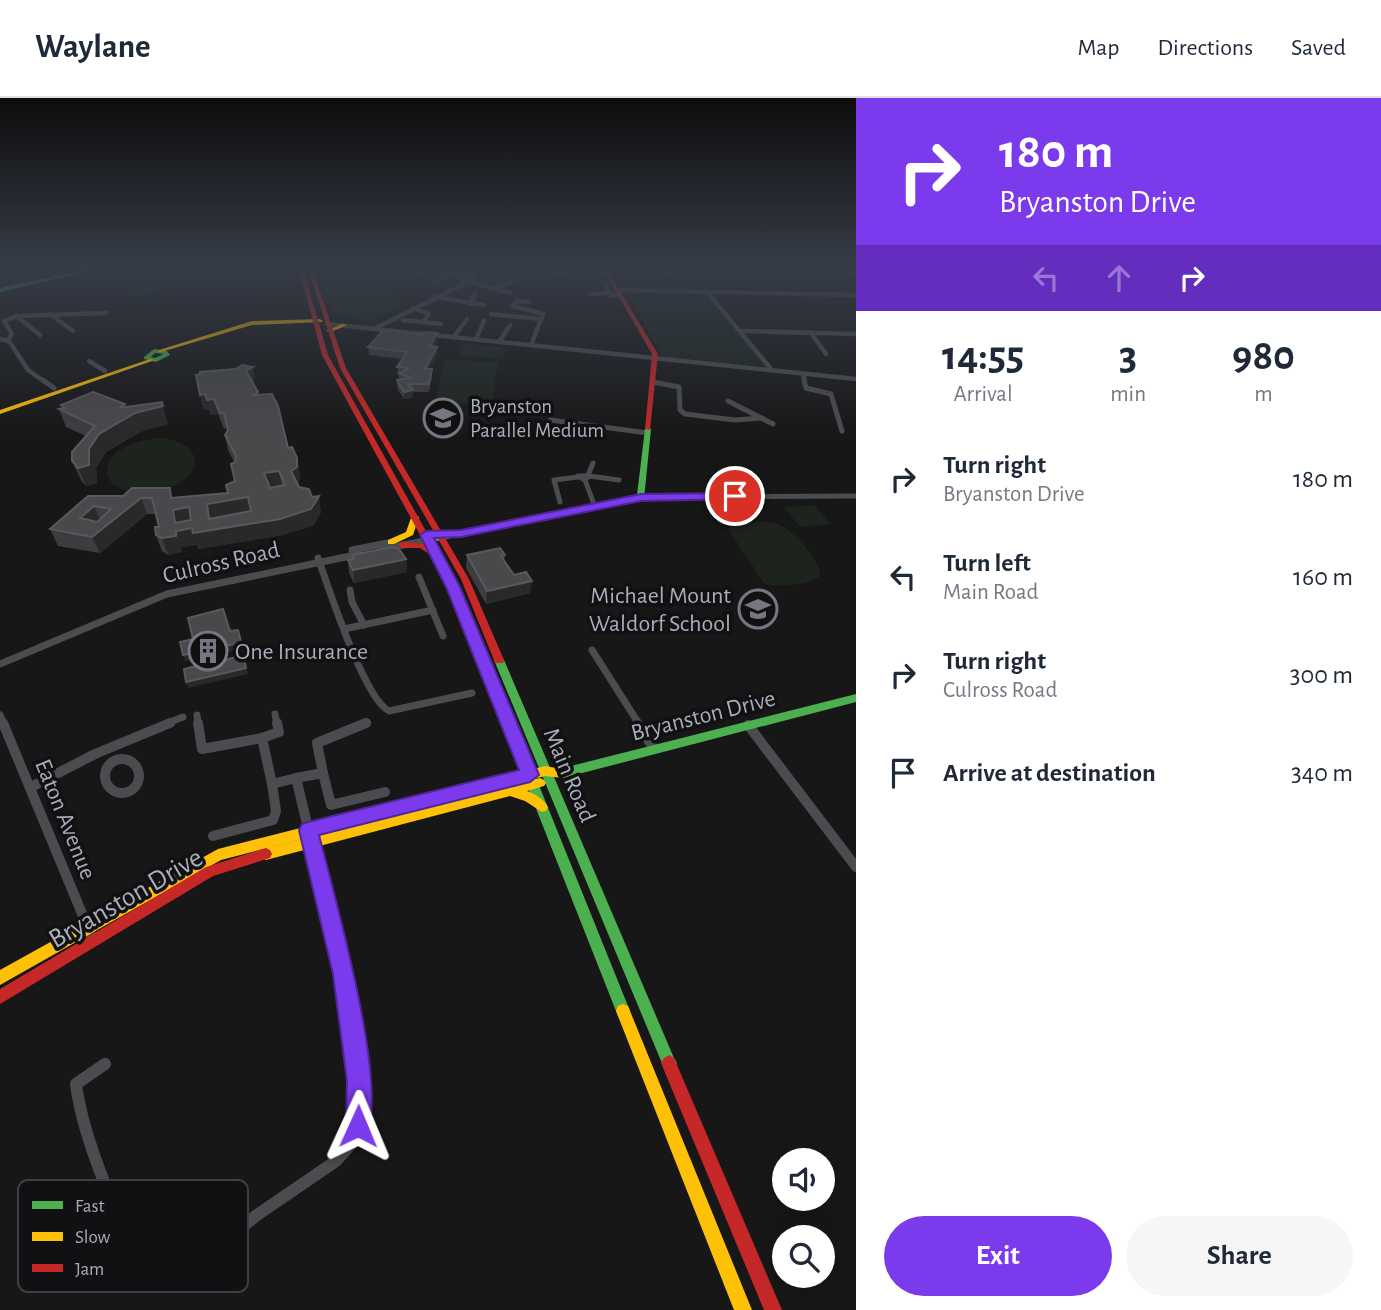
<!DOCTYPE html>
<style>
body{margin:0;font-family:"Alegreya Sans",sans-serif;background:#f6f6f7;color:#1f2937;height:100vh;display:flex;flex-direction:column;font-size:26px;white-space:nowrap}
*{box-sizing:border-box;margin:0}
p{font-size:23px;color:#747a83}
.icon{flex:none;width:38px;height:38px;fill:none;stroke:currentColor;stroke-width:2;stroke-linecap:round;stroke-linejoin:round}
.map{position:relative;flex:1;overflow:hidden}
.side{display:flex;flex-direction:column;background:#fff;width:525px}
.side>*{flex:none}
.hud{background:#7c3aed;color:#fff;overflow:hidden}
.buttons{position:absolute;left:772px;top:1050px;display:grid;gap:14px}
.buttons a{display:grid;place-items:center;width:63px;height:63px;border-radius:50%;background:#fff;box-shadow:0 7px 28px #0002;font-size:35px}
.pin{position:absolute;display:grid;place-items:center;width:60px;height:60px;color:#fff;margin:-30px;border:4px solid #fff;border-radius:50%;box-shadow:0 2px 7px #0007}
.me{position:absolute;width:77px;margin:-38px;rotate:1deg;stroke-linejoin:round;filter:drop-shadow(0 0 5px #0008)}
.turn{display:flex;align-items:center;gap:24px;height:147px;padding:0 28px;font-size:32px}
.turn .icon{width:91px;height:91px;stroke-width:2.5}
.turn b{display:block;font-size:49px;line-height:60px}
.lanes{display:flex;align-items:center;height:66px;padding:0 28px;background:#0003;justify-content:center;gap:35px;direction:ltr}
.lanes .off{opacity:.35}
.eta{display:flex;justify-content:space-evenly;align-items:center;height:119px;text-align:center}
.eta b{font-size:42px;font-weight:700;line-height:49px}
.button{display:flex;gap:14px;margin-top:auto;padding:14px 28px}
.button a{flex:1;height:80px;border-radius:42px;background:#7c3aed;color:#fff;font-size:28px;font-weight:700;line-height:80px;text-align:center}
.button a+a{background:#f6f6f7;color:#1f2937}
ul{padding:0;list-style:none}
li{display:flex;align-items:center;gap:21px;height:98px;padding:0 28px}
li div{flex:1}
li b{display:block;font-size:26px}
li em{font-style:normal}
header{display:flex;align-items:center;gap:42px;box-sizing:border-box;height:98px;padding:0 35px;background:#fff;border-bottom:2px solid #e0e1e3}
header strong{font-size:33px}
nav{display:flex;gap:38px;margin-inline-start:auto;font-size:24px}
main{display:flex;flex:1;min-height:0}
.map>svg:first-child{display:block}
.green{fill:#1d241e}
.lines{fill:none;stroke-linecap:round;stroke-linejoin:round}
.street-far4{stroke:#4b4c50;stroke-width:4.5}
.street-far3{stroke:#4b4c50;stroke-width:5}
.street-far2{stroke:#4b4c50;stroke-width:7}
.street-far1{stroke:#4b4c50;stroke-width:10}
.street{stroke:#4b4c50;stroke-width:12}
.fast{fill:#4caf50;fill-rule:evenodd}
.slow{fill:#ffc107;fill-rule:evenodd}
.jam{fill:#c62828;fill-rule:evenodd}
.wall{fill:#3d3d3f}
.shaded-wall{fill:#29292a}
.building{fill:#49494c;stroke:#58595d;stroke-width:2;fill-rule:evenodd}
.route{fill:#7c3aed;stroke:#51269a;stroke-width:2}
.labels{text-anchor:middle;stroke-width:7;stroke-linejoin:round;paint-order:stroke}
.far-poi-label{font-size:21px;fill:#a8adb8;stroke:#111113;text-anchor:start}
.street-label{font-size:24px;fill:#a8adb8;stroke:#111113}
.poi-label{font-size:24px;fill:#a8adb8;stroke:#111113;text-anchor:end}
.near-street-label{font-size:28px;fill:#a8adb8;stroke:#111113}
.key{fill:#111113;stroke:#3e4045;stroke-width:2}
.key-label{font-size:19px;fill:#a8adb8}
</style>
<header>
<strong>Waylane</strong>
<nav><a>Map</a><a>Directions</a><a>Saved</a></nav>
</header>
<main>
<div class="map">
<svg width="856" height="1212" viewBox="0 0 856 1212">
<rect width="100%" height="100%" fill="#171717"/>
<g class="green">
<path d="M 320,170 L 415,170 L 389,186 L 400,208 L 371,223 L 335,216 Z"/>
<path d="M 162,177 L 161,194 L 126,196 L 128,189 L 95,192 L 101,183 Z"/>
<path d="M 627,194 L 709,195 L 767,269 L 662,259 Z"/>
<path d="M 464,245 L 506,250 L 502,261 L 458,257 Z"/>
<path d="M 445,262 L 498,264 L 492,307 L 435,305 Z"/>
<path d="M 163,340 C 178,343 196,348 195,367 C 184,395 132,404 111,384 C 93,355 142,339 163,340 Z"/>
<path d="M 814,407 L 831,426 L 800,429 L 784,409 Z"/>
<path d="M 735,425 C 747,425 763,422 775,425 C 790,428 822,463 820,478 C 808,487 778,490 764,485 L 728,431 Z"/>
</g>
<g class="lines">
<g class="street-far4">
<path d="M 546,170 L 553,176 L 565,176"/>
<path d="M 664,170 L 667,175"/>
<path d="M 846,170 L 856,177"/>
<path d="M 415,178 L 428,170 L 462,179 L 466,185"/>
<path d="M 462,179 L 476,174"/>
<path d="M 468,183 L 510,195"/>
<path d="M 433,184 L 451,176"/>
<path d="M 605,186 L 610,197 L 620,197"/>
<path d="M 493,190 L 512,184"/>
<path d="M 617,192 L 856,197"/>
<path d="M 707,194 L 772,272"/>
<path d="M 590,196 L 609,195"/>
<path d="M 435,199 L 484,207"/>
<path d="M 529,204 L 517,203 L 513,208 L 543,216 L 531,247"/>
<path d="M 470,206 L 475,196"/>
<path d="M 413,210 L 429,216 L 423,224"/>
<path d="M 50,216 L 73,233"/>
<path d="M 491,216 L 541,221"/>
<path d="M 17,218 L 40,237"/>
<path d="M 403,222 L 441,226"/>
<path d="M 327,226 L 856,281"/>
<path d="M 374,231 L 476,180"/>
<path d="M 740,233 L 856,236"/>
<path d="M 811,235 L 826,256"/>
<path d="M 454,239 L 467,221"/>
<path d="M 0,241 L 9,243 L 28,272 L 45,284"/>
<path d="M 476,241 L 484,223"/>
<path d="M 7,243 L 12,236 L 4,223 L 17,218 L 106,215"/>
<path d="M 499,244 L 510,227"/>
<path d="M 89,263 L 105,273"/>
<path d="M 803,276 L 805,284"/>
</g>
<g class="street-far3">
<path d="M 43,282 L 54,290"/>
<path d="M 804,282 L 806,290 L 831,296 L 842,333"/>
<path d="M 653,284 L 679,289 L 680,312 L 685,316 L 735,322 L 762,320"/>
<path d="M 728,303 L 773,326"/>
<path d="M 550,322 L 648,335"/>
<path d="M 588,377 L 593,365"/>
<path d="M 578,378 L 589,378 L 585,382 Z"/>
<path d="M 589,378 L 619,382"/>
<path d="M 585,382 L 595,409"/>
<path d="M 641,399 L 856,398"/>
<path d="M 560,404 L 554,382 L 578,379"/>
</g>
<g class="street-far2">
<path d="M 383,451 L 429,442"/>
<path d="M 352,452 L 388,445"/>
<path d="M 318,460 C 329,491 364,600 389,613 L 472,595"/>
<path d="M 419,479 L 443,538"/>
<path d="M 350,492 L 352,504 L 364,527"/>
<path d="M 344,531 L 433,512"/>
<path d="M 592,552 L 639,626"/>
<path d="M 0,566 L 167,496 L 360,456"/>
<path d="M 275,616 L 277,626"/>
<path d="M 0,617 L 4,626"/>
<path d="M 197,617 L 198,626"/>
<path d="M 165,626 L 183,619"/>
<path d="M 361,626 L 367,624"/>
</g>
<g class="street-far1">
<path d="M 3,625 L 93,842"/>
<path d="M 198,625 L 202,651 L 262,640 L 272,686 L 296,680 L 344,880"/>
<path d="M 637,625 L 654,651"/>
<path d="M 748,627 L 856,769"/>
<path d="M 262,640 L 279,634 L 277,625"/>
<circle cx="122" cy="678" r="17"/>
<path d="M 323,675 L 331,707 L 385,694"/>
<path d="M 296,680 L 323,675 L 317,645 L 366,625"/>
<path d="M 31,689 L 95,656 L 170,625"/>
<path d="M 213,738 L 273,722 L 276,713 L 272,686"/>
</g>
<path class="street" d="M 105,966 L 76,986 C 83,1042 122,1135 153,1183 L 178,1182 L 257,1117 L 336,1063 L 353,1044 L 360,1016 L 360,975 L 344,879"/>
<g class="fast">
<path d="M 94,170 L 101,170 L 0,194 L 0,190 Z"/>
<path d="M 154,251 L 167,253 L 170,257 L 156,264 L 144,261 L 144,259 ZM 155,255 L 163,256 L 164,256 L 155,260 L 151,259 Z"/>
<path d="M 648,329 L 651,331 L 644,401 L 437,443 L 433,440 L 437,437 L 637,397 L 645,331 Z"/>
<path d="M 499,558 L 504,562 L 674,960 L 677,965 L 674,970 L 669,973 L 664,970 L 494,562 Z"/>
<path d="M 856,596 L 856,604 L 563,680 L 559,678 L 557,675 L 559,672 L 563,670 Z"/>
<path d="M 524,660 L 528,662 L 530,665 L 630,913 L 628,918 L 623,920 L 618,918 L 616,913 L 518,665 L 520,662 Z"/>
</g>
<g class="slow">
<path d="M 320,221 L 323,223 L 322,224 L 252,227 L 161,254 L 156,253 L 252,223 Z"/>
<path d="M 342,226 L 347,227 L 331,234 L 326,233 Z"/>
<path d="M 150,261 L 155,262 L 0,316 L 0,312 Z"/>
<path d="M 412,417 L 415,417 L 419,419 L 413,437 L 394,446 L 388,446 L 388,442 L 406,434 Z"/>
<path d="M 545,668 L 567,672 L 569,675 L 567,678 L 563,680 L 545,678 L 221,762 L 0,887 L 0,872 L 218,751 Z"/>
<path d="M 540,680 L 544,682 L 546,685 L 544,688 L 527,693 C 535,696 544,701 548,709 L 546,713 L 542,714 L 525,703 L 510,698 L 266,762 L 262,760 L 260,756 L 262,752 L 266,750 Z"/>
<path d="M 623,906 L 628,908 L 752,1212 L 734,1212 L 616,913 L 618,908 Z"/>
</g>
<g class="jam">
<path d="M 299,170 L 303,170 L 328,257 L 457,489 L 530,665 L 528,668 L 524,670 L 520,668 L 518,665 L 449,489 L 432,458 L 420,450 L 402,450 L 398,447 L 402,444 L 425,446 L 322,257 Z"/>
<path d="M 308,170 L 312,170 L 346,270 L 469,481 L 504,562 L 503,565 L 495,565 L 494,562 L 461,481 L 340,270 Z"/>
<path d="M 602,170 L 606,170 L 658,256 L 650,332 L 645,331 L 652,256 Z"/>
<path d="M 266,750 L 270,752 L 272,756 L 270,760 L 213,778 L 0,906 L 0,891 L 206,769 Z"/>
<path d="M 669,957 L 674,960 L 782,1212 L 764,1212 L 661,965 L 664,960 Z"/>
</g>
</g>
<g class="wall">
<path d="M 437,235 L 437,242 L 434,249 L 437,256 L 429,271 L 432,279 L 429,294 L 413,294 L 413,300 L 404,301 L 397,290 L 397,282 L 399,282 L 397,269 L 402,261 L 369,257 L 368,249 Z"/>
<path d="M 255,284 L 253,285 L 259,297 L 288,350 L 300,376 L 299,384 L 298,386 L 299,389 L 312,399 L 321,414 L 314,427 L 283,437 L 198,451 L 197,447 L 181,449 L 182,454 L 168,457 L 162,453 L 156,437 L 159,429 L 156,416 L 147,416 L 100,455 L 58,448 L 50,431 L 88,398 L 173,399 L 228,395 L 235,383 L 235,365 L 228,352 L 225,337 L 227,330 L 224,331 L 218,316 L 211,317 L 209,311 L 204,312 L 200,297 Z"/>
<path d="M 125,306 L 126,309 L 168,326 L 142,333 L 106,354 L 96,370 L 97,385 L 86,388 L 81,382 L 72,363 L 86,338 L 66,329 L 59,311 L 62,310 L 61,307 Z"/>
<path d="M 352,457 L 406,461 L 407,474 L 354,485 L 349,475 L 348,462 L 352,461 Z"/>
<path d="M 467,457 L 505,457 L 504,463 L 514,477 L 530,495 L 486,506 L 466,470 Z"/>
</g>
<g class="shaded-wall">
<path d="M 437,235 L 437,242 L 430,256 L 430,248 Z"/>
<path d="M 437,249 L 437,256 L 425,279 L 425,271 Z"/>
<path d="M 253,269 L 255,284 L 249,288 L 246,273 Z"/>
<path d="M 413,292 L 413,300 L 404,301 L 404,294 Z"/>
<path d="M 205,296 L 214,301 L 218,316 L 211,317 L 209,311 L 204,312 L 200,297 Z"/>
<path d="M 162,304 L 168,326 L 142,333 L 106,354 L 96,370 L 97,385 L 86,388 L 78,370 L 99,336 L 119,310 L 125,306 L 129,319 Z"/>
<path d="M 297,360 L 300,376 L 299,384 L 294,388 L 291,373 Z"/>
<path d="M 279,373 L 282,389 L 267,391 L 264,375 Z"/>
<path d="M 170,390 L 175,406 L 189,409 L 209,421 L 207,406 L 248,399 L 252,415 L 319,398 L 321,414 L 314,427 L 283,437 L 198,451 L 197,447 L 181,449 L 182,454 L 168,457 L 162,440 L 175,425 Z"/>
<path d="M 141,400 L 147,416 L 100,455 L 92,439 Z"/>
<path d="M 94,408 L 101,424 L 87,437 L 80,420 Z"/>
<path d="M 406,461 L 407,474 L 354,485 L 353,472 Z"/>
<path d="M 532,483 L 530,495 L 486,506 L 487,493 Z"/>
<path d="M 241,544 L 243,551 L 224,555 L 227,568 L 222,549 Z"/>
<path d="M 203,553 L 205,559 L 185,563 L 183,557 Z"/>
<path d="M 243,557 L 248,576 L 188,590 L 186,584 Z"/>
</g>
<g class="building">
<path d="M 384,232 L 423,237 L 424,234 L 437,235 L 430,248 L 437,249 L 425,271 L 432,271 L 429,286 L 408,286 L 413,292 L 404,294 L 397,282 L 410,280 L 399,275 L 410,270 L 397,269 L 407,254 L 368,249 L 379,237 Z"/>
<path d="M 242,267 L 253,269 L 246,273 L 258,294 L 254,297 L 272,296 L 278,308 L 288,350 L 292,349 L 297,360 L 297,369 L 291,373 L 299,389 L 309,391 L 312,399 L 319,398 L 311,411 L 280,421 L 193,435 L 192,430 L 176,433 L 176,438 L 162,440 L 156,437 L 155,429 L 159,429 L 152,400 L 141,400 L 92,439 L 50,431 L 88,398 L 123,398 L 132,390 L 170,390 L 171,400 L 228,395 L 226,387 L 235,383 L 231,366 L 235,364 L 236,358 L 225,337 L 228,332 L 224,315 L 220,315 L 214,301 L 207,302 L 205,296 L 200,297 L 196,277 L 200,276 L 200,274 L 236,271 ZM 279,373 L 285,387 L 270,390 L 264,375 ZM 248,399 L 251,413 L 209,421 L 207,406 ZM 94,408 L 111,411 L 97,424 L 80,420 ZM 189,409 L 191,422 L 175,425 L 173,412 Z"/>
<path d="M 93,294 L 125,306 L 119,310 L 162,304 L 163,308 L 135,315 L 99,336 L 89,351 L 89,367 L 78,370 L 72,363 L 72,354 L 95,328 L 59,311 L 65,310 L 61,307 Z"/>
<path d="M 392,449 L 399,451 L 406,461 L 353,472 L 348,462 L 354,461 L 352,457 Z"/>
<path d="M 500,450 L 505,457 L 501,458 L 514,477 L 526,474 L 532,483 L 487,493 L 467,457 Z"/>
<path d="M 223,511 L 230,533 L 238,532 L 241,544 L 222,549 L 225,562 L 243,557 L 246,570 L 186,584 L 184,571 L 205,566 L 203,553 L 183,557 L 180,544 L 193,541 L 188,520 Z"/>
</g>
<linearGradient id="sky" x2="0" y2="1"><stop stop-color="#0d0d0d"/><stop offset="0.5" stop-color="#363c47"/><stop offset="1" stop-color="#363c47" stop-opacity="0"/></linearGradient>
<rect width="856" height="339" fill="url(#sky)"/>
<path class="route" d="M 735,395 L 739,396 L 739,401 L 641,403 L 461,439 L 434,440 L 460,489 L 539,677 L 530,684 L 319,737 C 334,797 388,984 367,1036 L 358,1040 L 350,1036 L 346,1028 L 347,983 L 333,876 L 299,732 L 302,726 L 308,724 L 519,672 L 446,489 L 420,437 L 426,433 L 461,432 L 641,396 Z"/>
<defs>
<symbol id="school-ring" viewBox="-11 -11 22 22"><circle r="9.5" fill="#111113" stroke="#757880" stroke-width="1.5"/><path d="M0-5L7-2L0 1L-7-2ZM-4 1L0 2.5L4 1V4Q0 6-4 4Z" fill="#757880"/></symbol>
<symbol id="building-ring" viewBox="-11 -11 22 22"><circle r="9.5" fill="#111113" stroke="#757880" stroke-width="1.5"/><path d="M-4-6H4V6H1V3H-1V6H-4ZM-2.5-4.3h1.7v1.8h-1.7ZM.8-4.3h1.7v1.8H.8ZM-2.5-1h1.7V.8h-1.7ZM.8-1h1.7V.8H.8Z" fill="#757880"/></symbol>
</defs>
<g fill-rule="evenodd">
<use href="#school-ring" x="421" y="298" width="44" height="44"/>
<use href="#school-ring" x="736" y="489" width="44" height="44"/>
<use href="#building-ring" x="186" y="531" width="44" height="44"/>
</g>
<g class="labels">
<g class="far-poi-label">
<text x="470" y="315">Bryanston<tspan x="470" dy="24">Parallel Medium</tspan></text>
</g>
<g class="street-label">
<text transform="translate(221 464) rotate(-13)" y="8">Culross Road</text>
<text transform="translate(703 617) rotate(-14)" y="8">Bryanston Drive</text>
<text transform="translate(570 677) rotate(67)" y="8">Main Road</text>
<text transform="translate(66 721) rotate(68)" y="8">Eaton Avenue</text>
</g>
<g class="poi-label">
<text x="731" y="505">Michael Mount<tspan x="731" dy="28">Waldorf School</tspan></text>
<text x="235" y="561" text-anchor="start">One Insurance</text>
</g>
<g class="near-street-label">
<text transform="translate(125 799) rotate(-30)" y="10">Bryanston Drive</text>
</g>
</g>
<rect x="18" y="1082" width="230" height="112" rx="10" class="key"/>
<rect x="32" y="1103" width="31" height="8" fill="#4caf50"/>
<rect x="32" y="1134" width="31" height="9" fill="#ffc107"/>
<rect x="32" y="1166" width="31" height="8" fill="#c62828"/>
<g class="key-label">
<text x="75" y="1114">Fast</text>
<text x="75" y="1145">Slow</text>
<text x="75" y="1177">Jam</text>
</g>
</svg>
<div class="buttons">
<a><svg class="icon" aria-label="sound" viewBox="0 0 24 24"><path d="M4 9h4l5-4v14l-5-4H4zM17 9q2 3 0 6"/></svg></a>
<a><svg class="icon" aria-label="search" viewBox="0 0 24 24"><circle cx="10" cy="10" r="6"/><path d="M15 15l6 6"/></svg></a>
</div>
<div class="pin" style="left:735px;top:398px;background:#d93025"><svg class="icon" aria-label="arrive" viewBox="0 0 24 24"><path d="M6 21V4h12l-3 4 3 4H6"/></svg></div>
<svg class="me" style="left:358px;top:1028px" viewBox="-20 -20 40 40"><path d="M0-17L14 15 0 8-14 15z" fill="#7c3aed" stroke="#fff" stroke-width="4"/></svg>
</div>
<section class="side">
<div class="hud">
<div class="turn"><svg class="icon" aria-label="right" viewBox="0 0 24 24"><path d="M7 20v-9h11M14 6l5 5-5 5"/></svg><div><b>180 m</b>Bryanston Drive</div></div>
<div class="lanes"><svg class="icon off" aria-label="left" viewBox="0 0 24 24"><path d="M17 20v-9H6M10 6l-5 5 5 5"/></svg><svg class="icon off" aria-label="ahead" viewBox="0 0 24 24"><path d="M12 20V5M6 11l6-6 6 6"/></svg><svg class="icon" aria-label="right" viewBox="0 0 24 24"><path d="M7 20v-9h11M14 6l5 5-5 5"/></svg></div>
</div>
<div class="eta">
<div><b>14:55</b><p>Arrival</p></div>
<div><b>3</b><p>min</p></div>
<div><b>980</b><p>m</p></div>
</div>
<ul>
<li><svg class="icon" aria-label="right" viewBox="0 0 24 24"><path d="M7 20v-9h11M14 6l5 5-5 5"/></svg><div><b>Turn right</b><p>Bryanston Drive</p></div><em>180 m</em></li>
<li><svg class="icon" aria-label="left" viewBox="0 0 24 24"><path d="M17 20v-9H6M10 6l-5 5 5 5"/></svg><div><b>Turn left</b><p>Main Road</p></div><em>160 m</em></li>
<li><svg class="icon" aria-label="right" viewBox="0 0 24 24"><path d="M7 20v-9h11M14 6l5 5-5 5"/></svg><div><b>Turn right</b><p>Culross Road</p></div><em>300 m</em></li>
<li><svg class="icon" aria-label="arrive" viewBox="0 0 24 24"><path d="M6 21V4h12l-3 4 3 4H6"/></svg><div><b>Arrive at destination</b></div><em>340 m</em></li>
</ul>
<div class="button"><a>Exit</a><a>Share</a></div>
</section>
</main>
